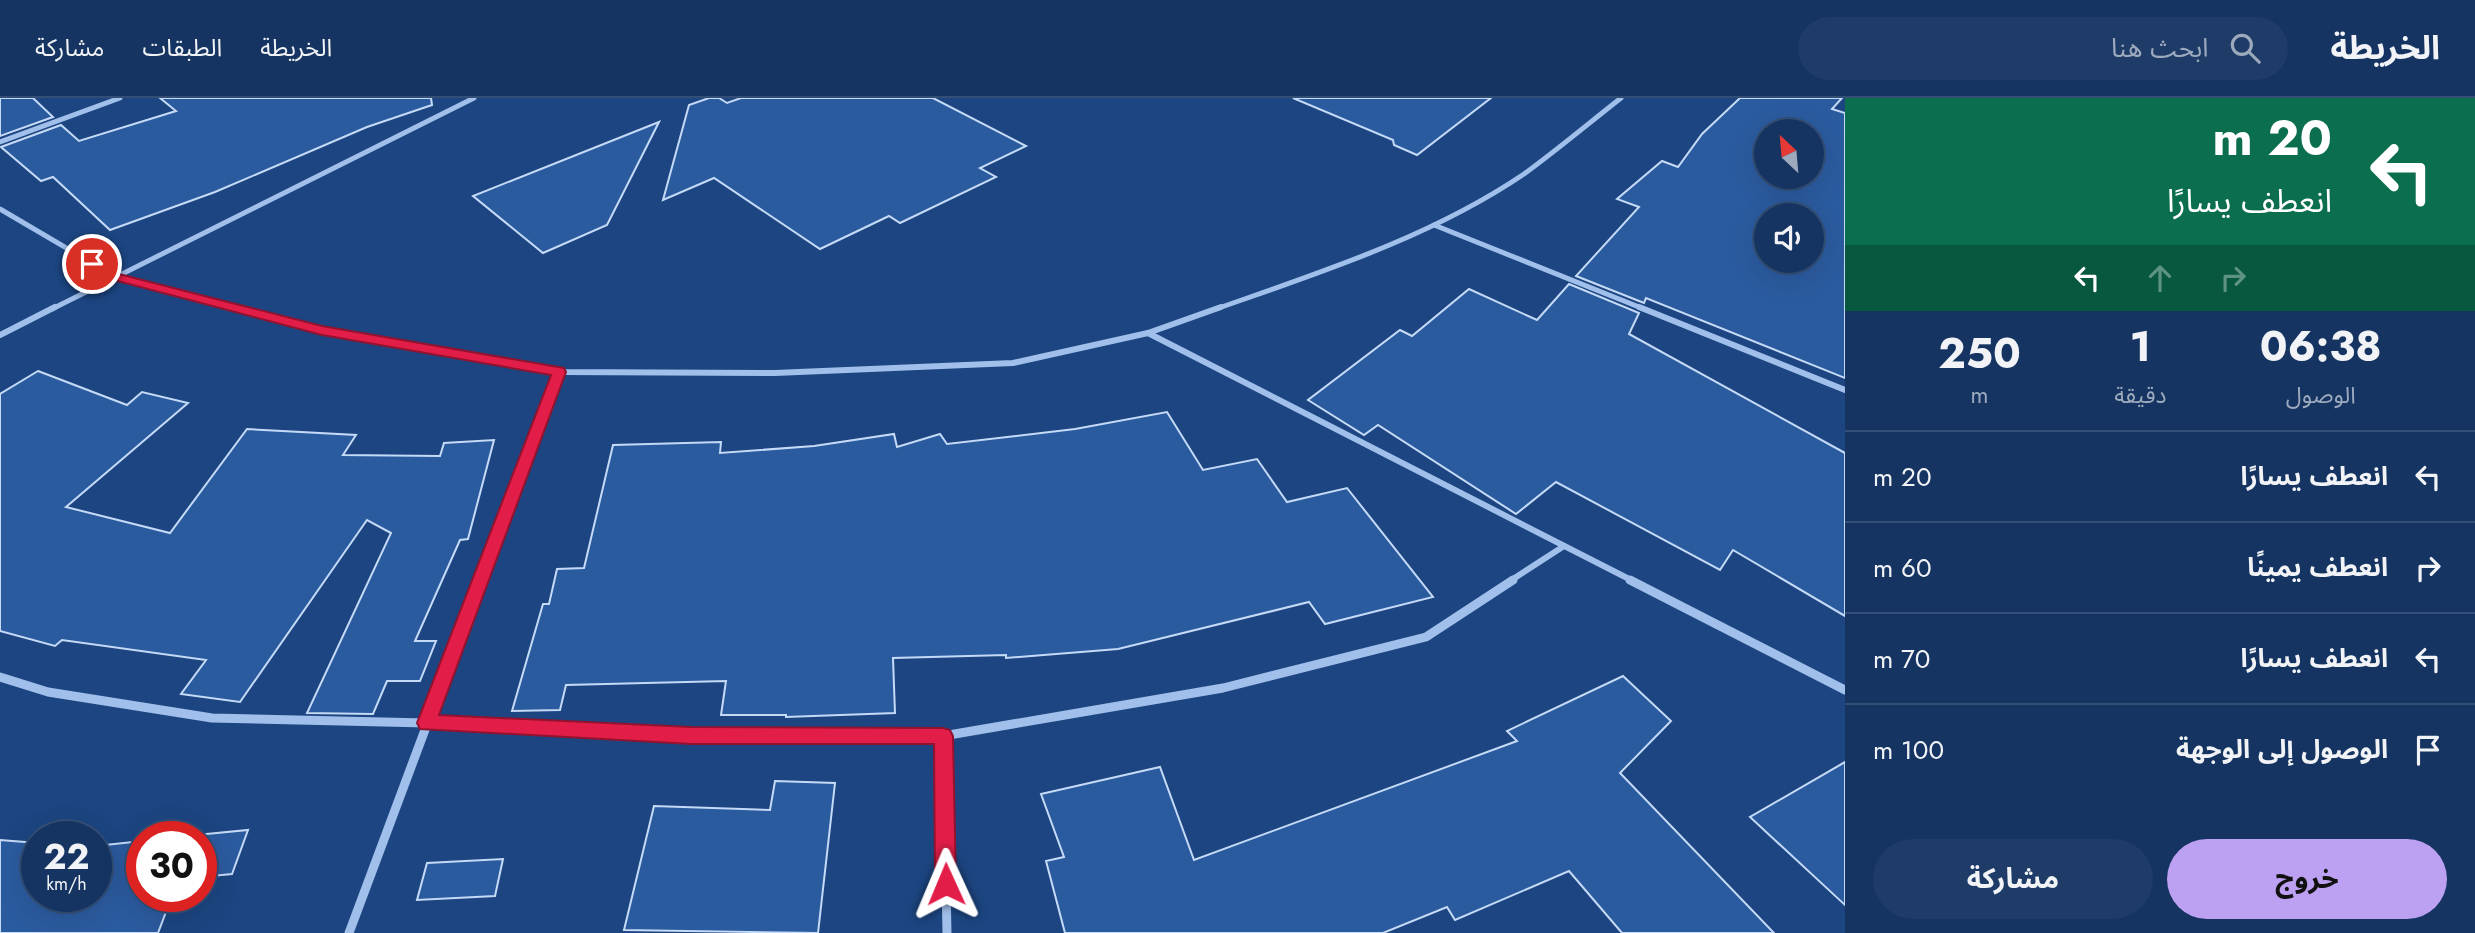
<!DOCTYPE html>
<html lang="ar">
<meta charset="utf-8">
<style>
body{margin:0;font-family:Jost,"Noto Sans Arabic",sans-serif;background:#1e3c67;color:#f1f3f6;direction:rtl;height:100vh;display:flex;flex-direction:column;font-size:26px;white-space:nowrap}
*{box-sizing:border-box;margin:0}
p{font-size:23px;color:#9daabd}
.icon{flex:none;width:38px;height:38px;fill:none;stroke:currentColor;stroke-width:2;stroke-linecap:round;stroke-linejoin:round}
.map{position:relative;flex:1;overflow:hidden;direction:ltr}
.side{display:flex;flex-direction:column;background:#153461;width:630px}
.side>*{flex:none}
.guide{background:#0b6e4f;color:#fff;overflow:hidden}
.needle{width:46px;rotate:334deg}
.buttons{position:absolute;left:1754px;top:21px;display:grid;gap:14px}
.buttons a{display:grid;place-items:center;width:70px;height:70px;border-radius:50%;background:#153461;box-shadow:0 7px 28px #0002,0 0 0 2px #344f76;font-size:35px}
.speed{position:absolute;left:21px;top:723px;display:flex;gap:14px;font-size:35px;font-weight:700;text-align:center}
.speed>*{display:grid;place-content:center;width:91px;height:91px;border-radius:50%;background:#153461;box-shadow:0 7px 28px #0002,0 0 0 2px #344f76;line-height:1}
.speed small{font-size:18px;font-weight:400}
.speed .limit{border:10px solid #d22;background:#fff;color:#111}
.pin{position:absolute;display:grid;place-items:center;width:60px;height:60px;color:#fff;margin:-30px;border:4px solid #fff;border-radius:50%;box-shadow:0 2px 7px #0007}
.me{position:absolute;width:77px;margin:-38px;rotate:359deg;stroke-linejoin:round;filter:drop-shadow(0 0 5px #0008)}
.turn{display:flex;align-items:center;gap:24px;height:147px;padding:0 28px;font-size:32px}
.turn .icon{width:91px;height:91px;stroke-width:2.5}
.turn b{display:block;font-size:49px;line-height:60px}
.lanes{display:flex;align-items:center;height:66px;padding:0 28px;background:#0003;justify-content:center;gap:35px;direction:ltr}
.lanes .off{opacity:.35}
.eta{display:flex;justify-content:space-evenly;align-items:center;height:119px;text-align:center}
.eta b{font-size:42px;font-weight:700;line-height:49px}
.action{display:flex;gap:14px;margin-top:auto;padding:14px 28px}
.action a{flex:1;height:80px;border-radius:42px;background:#bca0f2;color:#111;font-size:28px;font-weight:700;line-height:80px;text-align:center}
.action a+a{background:#1e3c67;color:#f1f3f6}
ul{padding:0;list-style:none}
li{display:flex;align-items:center;gap:21px;height:91px;padding:0 28px;border-top:2px solid #344f76}
li div{flex:1}
li b{display:block;font-size:26px}
li em{font-style:normal}
header{display:flex;align-items:center;gap:42px;box-sizing:border-box;height:98px;padding:0 35px;background:#153461;border-bottom:2px solid #344f76}
header strong{font-size:33px}
nav{display:flex;gap:38px;margin-inline-start:auto;font-size:24px}
.search{width:490px;height:63px;background:#1e3c67;display:flex;align-items:center;gap:18px;box-sizing:border-box;padding:0 24px;border-radius:38px;color:#9daabd;font-size:26px}
main{display:flex;flex:1;min-height:0}
.map>svg:first-child{display:block}
.building{fill:#2b5b9f;stroke:#c5daf7;stroke-width:2;fill-rule:evenodd}
.lines{fill:none;stroke-linecap:round;stroke-linejoin:round}
.minor-far2{stroke:#a0bfea;stroke-width:5}
.minor-far1{stroke:#a0bfea;stroke-width:6}
.minor{stroke:#a0bfea;stroke-width:9}
.route{fill:#e11d48;stroke:#92132f;stroke-width:2}
</style>
<header>
<strong>الخريطة</strong>
<div class="search"><svg class="icon" aria-label="search" viewBox="0 0 24 24"><circle cx="10" cy="10" r="6"/><path d="M15 15l6 6"/></svg>ابحث هنا</div>
<nav><a>الخريطة</a><a>الطبقات</a><a>مشاركة</a></nav>
</header>
<main>
<section class="side">
<div class="guide">
<div class="turn"><svg class="icon" aria-label="left" viewBox="0 0 24 24"><path d="M17 20v-9H6M10 6l-5 5 5 5"/></svg><div><b>20 m</b>انعطف يسارًا</div></div>
<div class="lanes"><svg class="icon" aria-label="left" viewBox="0 0 24 24"><path d="M17 20v-9H6M10 6l-5 5 5 5"/></svg><svg class="icon off" aria-label="ahead" viewBox="0 0 24 24"><path d="M12 20V5M6 11l6-6 6 6"/></svg><svg class="icon off" aria-label="right" viewBox="0 0 24 24"><path d="M7 20v-9h11M14 6l5 5-5 5"/></svg></div>
</div>
<div class="eta">
<div><b>06:38</b><p>الوصول</p></div>
<div><b>1</b><p>دقيقة</p></div>
<div><b>250</b><p>m</p></div>
</div>
<ul>
<li><svg class="icon" aria-label="left" viewBox="0 0 24 24"><path d="M17 20v-9H6M10 6l-5 5 5 5"/></svg><div><b>انعطف يسارًا</b></div><em>20 m</em></li>
<li><svg class="icon" aria-label="right" viewBox="0 0 24 24"><path d="M7 20v-9h11M14 6l5 5-5 5"/></svg><div><b>انعطف يمينًا</b></div><em>60 m</em></li>
<li><svg class="icon" aria-label="left" viewBox="0 0 24 24"><path d="M17 20v-9H6M10 6l-5 5 5 5"/></svg><div><b>انعطف يسارًا</b></div><em>70 m</em></li>
<li><svg class="icon" aria-label="arrive" viewBox="0 0 24 24"><path d="M6 21V4h12l-3 4 3 4H6"/></svg><div><b>الوصول إلى الوجهة</b></div><em>100 m</em></li>
</ul>
<div class="action"><a>خروج</a><a>مشاركة</a></div>
</section>
<div class="map">
<svg width="1845" height="835" viewBox="0 0 1845 835">
<rect width="100%" height="100%" fill="#1c4581"/>
<g class="building">
<path d="M 0,0 L 33,0 L 53,19 L 0,38 Z"/>
<path d="M 160,0 L 431,0 L 432,7 L 367,29 L 215,94 L 110,132 L 53,79 L 41,83 L 1,49 L 61,27 L 79,43 L 176,13 Z"/>
<path d="M 709,0 L 719,0 L 727,5 L 741,0 L 933,0 L 1026,48 L 980,70 L 996,79 L 900,125 L 889,118 L 820,151 L 714,80 L 663,102 L 689,7 Z"/>
<path d="M 1293,0 L 1491,0 L 1417,57 L 1394,47 L 1393,42 Z"/>
<path d="M 1740,0 L 1842,0 L 1832,11 L 1845,15 L 1845,280 L 1646,200 L 1644,205 L 1639,203 L 1576,178 L 1639,109 L 1617,101 L 1662,63 L 1678,69 L 1702,36 ZM 1766,33 L 1811,33 L 1811,79 L 1766,79 ZM 1766,117 L 1811,117 L 1811,163 L 1766,163 Z"/>
<path d="M 659,24 L 607,127 L 543,155 L 473,98 Z"/>
<path d="M 1569,186 L 1639,215 L 1629,236 L 1845,355 L 1845,518 L 1733,452 L 1720,472 L 1556,384 L 1516,416 L 1378,327 L 1364,337 L 1308,302 L 1400,232 L 1412,238 L 1469,191 L 1537,222 Z"/>
<path d="M 38,273 L 127,307 L 142,294 L 188,305 L 66,409 L 170,435 L 247,331 L 356,337 L 343,357 L 440,358 L 444,345 L 494,342 L 468,441 L 460,442 L 415,543 L 436,543 L 420,583 L 387,583 L 373,616 L 307,615 L 391,435 L 367,422 L 240,604 L 181,596 L 206,562 L 62,542 L 55,548 L 0,533 L 0,296 Z"/>
<path d="M 1167,314 L 1203,372 L 1257,361 L 1287,404 L 1347,390 L 1433,499 L 1325,526 L 1309,504 L 1118,551 L 1006,560 L 1006,557 L 893,560 L 895,615 L 786,619 L 786,617 L 721,617 L 726,583 L 566,587 L 560,612 L 512,613 L 543,506 L 549,506 L 557,471 L 584,470 L 613,347 L 721,344 L 720,355 L 814,348 L 894,336 L 897,349 L 940,336 L 947,346 L 1075,331 Z"/>
<path d="M 1623,578 L 1671,623 L 1620,675 L 1774,835 L 1622,835 L 1569,773 L 1455,822 L 1447,809 L 1383,835 L 1065,835 L 1046,763 L 1064,759 L 1041,696 L 1160,669 L 1194,762 L 1517,643 L 1507,633 Z"/>
<path d="M 1845,664 L 1845,807 L 1750,719 Z"/>
<path d="M 775,683 L 835,685 L 818,835 L 624,832 L 654,708 L 770,712 Z"/>
<path d="M 248,732 L 232,776 L 201,779 L 201,738 L 186,738 Z"/>
<path d="M 0,742 L 37,745 L 37,798 L 96,798 L 96,748 L 142,743 L 142,798 L 172,798 L 158,835 L 0,835 Z"/>
<path d="M 503,761 L 495,798 L 417,802 L 427,765 Z"/>
</g>
<g class="lines">
<g class="minor-far2">
<path d="M 0,44 L 120,0"/>
<path d="M 0,111 L 114,178 L 242,211"/>
<path d="M 1434,127 L 1644,211"/>
<path d="M 52,211 L 474,0"/>
<path d="M 1216,211 C 1321,174 1431,139 1524,76 C 1557,52 1589,25 1621,0"/>
</g>
<g class="minor-far1">
<path d="M 235,209 L 322,232 L 559,274 L 775,275 L 1013,265 L 1148,235 L 1221,209"/>
<path d="M 1639,209 L 1845,292"/>
<path d="M 1148,235 L 1633,483"/>
<path d="M 0,237 L 55,209"/>
<path d="M 481,483 L 559,274"/>
<path d="M 1510,483 L 1564,448"/>
</g>
<g class="minor">
<path d="M 1630,482 L 1845,592"/>
<path d="M 0,579 L 48,594 L 212,620 L 427,625 L 691,638 L 943,638 L 1223,590 L 1426,539 L 1513,482"/>
<path d="M 943,638 L 947,835"/>
<path d="M 349,835 L 481,482"/>
</g>
</g>
<path class="route" d="M 88,163 L 97,163 L 119,176 L 322,228 L 564,270 L 566,274 L 439,617 L 691,629 L 943,630 L 950,632 L 953,638 L 956,786 L 953,793 L 946,796 L 938,793 L 935,786 L 934,646 L 691,646 L 420,631 L 417,625 L 551,277 L 322,237 L 110,181 L 88,168 Z"/>
</svg>
<div class="buttons">
<a><svg class="needle" viewBox="-14 -14 28 28"><path d="M0-13l5 13h-10z" fill="#e53935"/><path d="M0 13l5-13h-10z" fill="#9daabd"/></svg></a>
<a><svg class="icon" aria-label="sound" viewBox="0 0 24 24"><path d="M4 9h4l5-4v14l-5-4H4zM17 9q2 3 0 6"/></svg></a>
</div>
<div class="speed"><div>22<small>km/h</small></div><div class="limit">30</div></div>
<div class="pin" style="left:92px;top:166px;background:#d93025"><svg class="icon" aria-label="arrive" viewBox="0 0 24 24"><path d="M6 21V4h12l-3 4 3 4H6"/></svg></div>
<svg class="me" style="left:946px;top:786px" viewBox="-20 -20 40 40"><path d="M0-17L14 15 0 8-14 15z" fill="#e11d48" stroke="#fff" stroke-width="4"/></svg>
</div>
</main>
